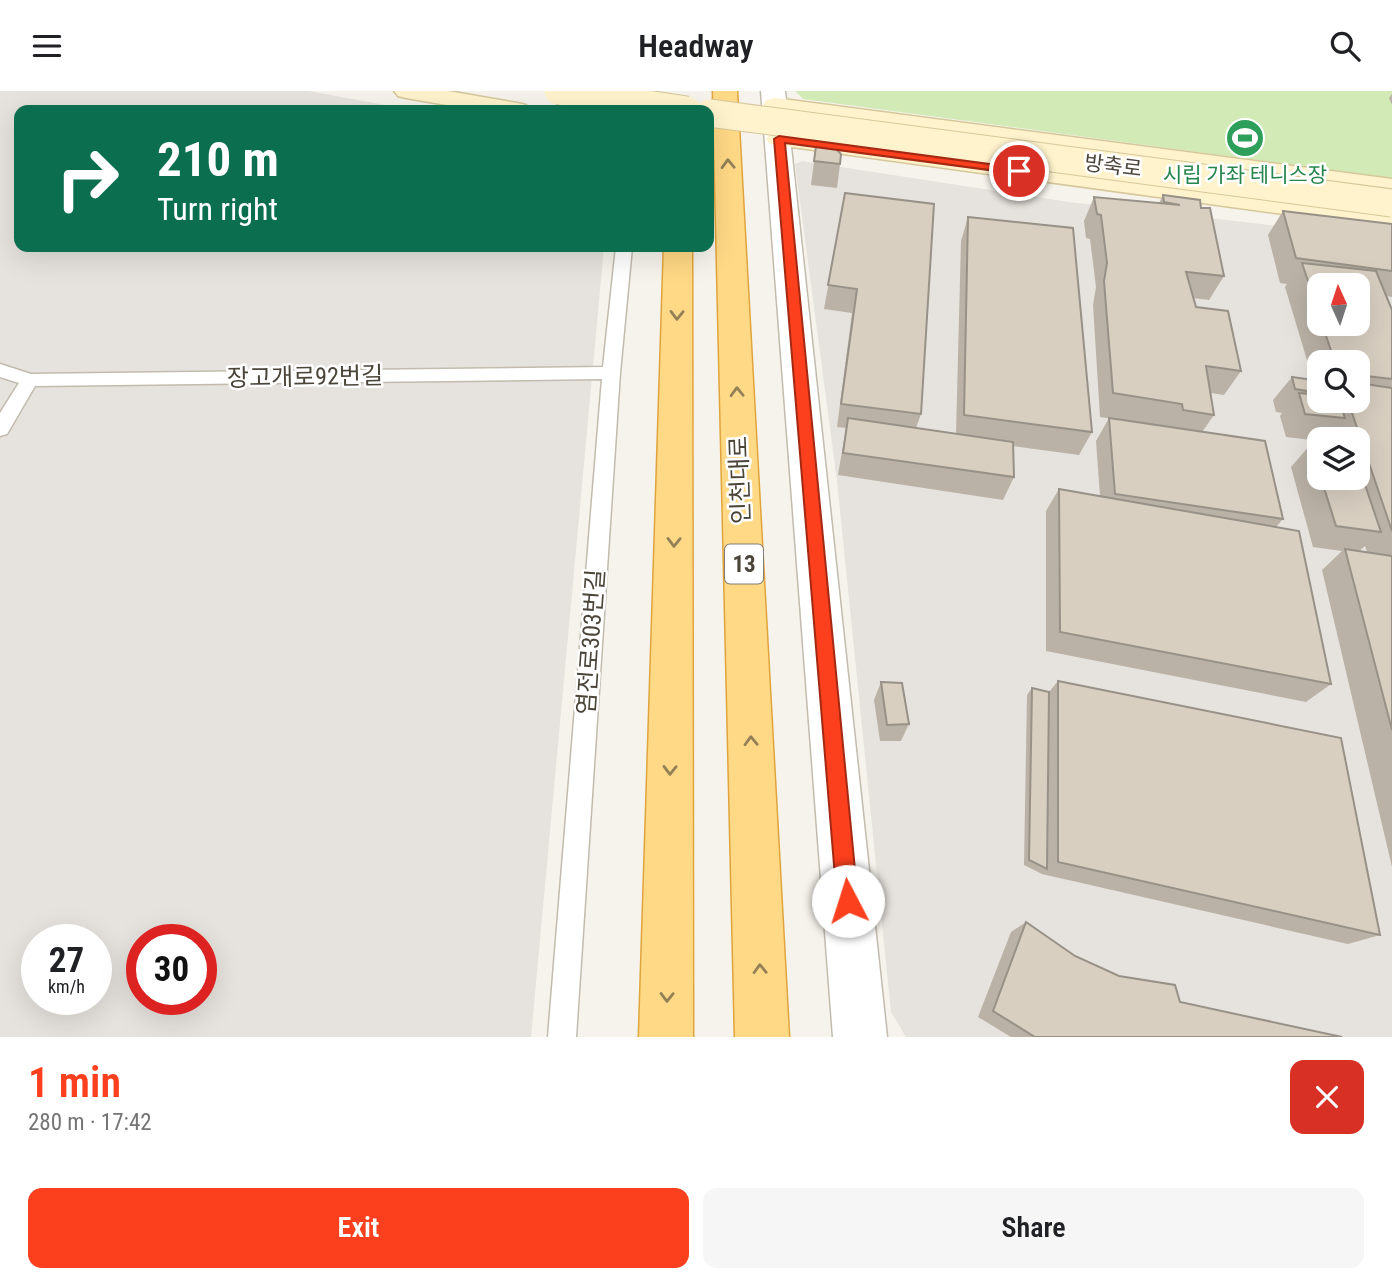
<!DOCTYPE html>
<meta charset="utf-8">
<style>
body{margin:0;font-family:"Roboto Condensed","Noto Sans KR",sans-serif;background:#f6f6f6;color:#202124;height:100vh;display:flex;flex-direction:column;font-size:26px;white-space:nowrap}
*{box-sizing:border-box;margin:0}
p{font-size:23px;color:#757577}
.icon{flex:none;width:38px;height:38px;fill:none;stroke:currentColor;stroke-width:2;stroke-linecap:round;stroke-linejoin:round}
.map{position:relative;height:946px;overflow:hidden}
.drawer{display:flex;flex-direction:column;background:#fff;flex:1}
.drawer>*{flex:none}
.banner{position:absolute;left:14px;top:14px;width:700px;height:147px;border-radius:14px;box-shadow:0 7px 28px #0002;background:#0b6e4f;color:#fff;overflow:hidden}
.needle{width:46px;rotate:357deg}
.tools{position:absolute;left:1307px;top:182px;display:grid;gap:14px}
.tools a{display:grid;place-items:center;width:63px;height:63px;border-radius:14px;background:#fff;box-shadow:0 7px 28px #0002;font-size:35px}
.speed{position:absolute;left:21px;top:833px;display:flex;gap:14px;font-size:35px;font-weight:700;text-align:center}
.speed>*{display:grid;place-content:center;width:91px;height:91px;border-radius:50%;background:#fff;box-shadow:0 7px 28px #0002;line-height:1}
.speed small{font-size:18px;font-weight:400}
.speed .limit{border:10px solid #d22;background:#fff;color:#111}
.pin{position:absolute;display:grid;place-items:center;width:60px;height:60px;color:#fff;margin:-30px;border:4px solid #fff;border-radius:50%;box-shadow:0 2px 7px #0007}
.me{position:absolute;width:77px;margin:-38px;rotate:355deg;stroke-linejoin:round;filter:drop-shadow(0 0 5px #0008)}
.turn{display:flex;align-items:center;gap:24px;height:147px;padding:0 28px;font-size:32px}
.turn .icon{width:91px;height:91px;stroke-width:2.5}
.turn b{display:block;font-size:49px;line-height:60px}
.round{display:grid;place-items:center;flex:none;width:74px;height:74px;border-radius:14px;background:#f6f6f6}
.head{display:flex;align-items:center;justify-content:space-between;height:119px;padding:0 28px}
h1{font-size:42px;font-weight:600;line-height:52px;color:#fc3f1d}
.primary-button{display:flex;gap:14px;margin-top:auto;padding:14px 28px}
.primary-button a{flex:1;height:80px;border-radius:14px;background:#fc3f1d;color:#fff;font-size:28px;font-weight:600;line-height:80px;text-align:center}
.primary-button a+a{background:#f6f6f6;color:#202124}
header{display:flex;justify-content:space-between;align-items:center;height:91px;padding:0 28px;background:#fff;font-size:32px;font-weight:600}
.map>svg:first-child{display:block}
.industrial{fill:#e6e2dd;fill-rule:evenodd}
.green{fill:#d2eab5}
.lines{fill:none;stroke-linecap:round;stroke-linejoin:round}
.service-casing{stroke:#c2bbae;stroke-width:3}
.minor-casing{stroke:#c2bbae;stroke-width:3}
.secondary-casing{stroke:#d6c79b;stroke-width:3}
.trunk-casing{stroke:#e0a43c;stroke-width:3}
.service{fill:#fff;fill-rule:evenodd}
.minor{fill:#fff;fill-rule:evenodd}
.secondary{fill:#fff3cd;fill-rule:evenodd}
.trunk{fill:#ffd985;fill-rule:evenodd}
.secondary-bridge-casing{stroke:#d6c79b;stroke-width:29;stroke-linecap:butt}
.secondary-bridge{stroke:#fff3cd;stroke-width:27}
.wall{fill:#bab2a6;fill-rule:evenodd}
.building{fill:#d8cfc1;stroke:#979187;stroke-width:2}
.oneway{stroke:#938057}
.route{fill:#fc3f1d;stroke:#a42913;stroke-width:2}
.labels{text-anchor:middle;stroke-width:5;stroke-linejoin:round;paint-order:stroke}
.far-street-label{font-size:21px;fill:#4b4439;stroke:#fff}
.far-leisure-label{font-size:21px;fill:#27864d;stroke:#fff}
.shield{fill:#fff;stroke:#817c74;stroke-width:2}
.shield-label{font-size:23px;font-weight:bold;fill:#4b4439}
.street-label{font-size:24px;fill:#4b4439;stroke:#fff}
</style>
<header><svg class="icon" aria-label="menu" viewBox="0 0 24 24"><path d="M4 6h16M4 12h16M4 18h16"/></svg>Headway<svg class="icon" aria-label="search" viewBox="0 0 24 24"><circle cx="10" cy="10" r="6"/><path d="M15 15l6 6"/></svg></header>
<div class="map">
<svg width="1392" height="946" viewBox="0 0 1392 946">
<rect width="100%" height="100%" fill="#f6f3ec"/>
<g class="industrial">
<path d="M 0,0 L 309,0 L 412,19 L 19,19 L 19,156 L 604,156 L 531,946 L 0,946 ZM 37,849 L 96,849 L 96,908 L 37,908 ZM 142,849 L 201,849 L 201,908 L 142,908 Z"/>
<path d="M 802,70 L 1069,111 L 1392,148 L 1392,946 L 906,946 L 891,921 L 837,390 L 795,73 ZM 1320,194 L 1358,194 L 1358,233 L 1320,233 ZM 1320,271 L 1358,271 L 1358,310 L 1320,310 ZM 1320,348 L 1358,348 L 1358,387 L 1320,387 Z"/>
</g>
<path class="green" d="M 795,0 L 1392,0 L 1392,87 L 803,8 Z"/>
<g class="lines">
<defs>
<path id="service" d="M 616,156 L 632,156 L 620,282 L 576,946 L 548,946 L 602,288 L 35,295 L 7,343 L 0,345 L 0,322 L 19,292 L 0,286 L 0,273 L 31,283 L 603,276 Z"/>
<path id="minor" d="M 761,0 L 785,0 L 887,946 L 833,946 Z"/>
<g id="secondary">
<path d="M 394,0 L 448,0 L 517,12 L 526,14 L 529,19 L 476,19 L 406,7 L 398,5 Z"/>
<path d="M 775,7 L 1392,88 L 1392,104 L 766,19 L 763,14 L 766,9 Z"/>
<path d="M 779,40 L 1392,122 L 1392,138 L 770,53 L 766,48 L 770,43 Z"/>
</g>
<g id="trunk">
<path d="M 713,0 L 737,0 L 789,946 L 735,946 Z"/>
<path d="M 664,156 L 692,156 L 693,946 L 639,946 Z"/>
</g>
</defs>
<use href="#service" class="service-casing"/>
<use href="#minor" class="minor-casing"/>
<use href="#secondary" class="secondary-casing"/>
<use href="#trunk" class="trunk-casing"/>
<use href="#service" class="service"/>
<use href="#minor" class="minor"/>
<use href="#secondary" class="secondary"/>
<use href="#trunk" class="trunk"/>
<defs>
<g id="secondary-bridge">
<path d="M 558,0 L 687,19"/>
<path d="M 709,22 L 1392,112"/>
</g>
</defs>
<use href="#secondary-bridge" class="secondary-bridge-casing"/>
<use href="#secondary-bridge" class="secondary-bridge"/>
</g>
<g class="wall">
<path d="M 1392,3 L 1392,13 L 1391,12 L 1389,7 Z"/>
<path d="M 816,55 L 840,73 L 837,97 L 811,94 Z"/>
<path d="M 845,102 L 921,323 L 916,337 L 956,343 L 961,150 L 968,126 L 1092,341 L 1079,364 L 1013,355 L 1014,386 L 1003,409 L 838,384 L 846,337 L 837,336 L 852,222 L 824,218 Z"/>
<path d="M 1163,104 L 1201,117 L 1224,185 L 1209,209 L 1193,207 L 1196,216 L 1241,280 L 1224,304 L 1211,302 L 1214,324 L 1202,341 L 1283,428 L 1276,436 L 1331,593 L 1306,611 L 1046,560 L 1046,420 L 1059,398 L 1100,405 L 1096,350 L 1109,327 L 1162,335 L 1100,326 L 1093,214 L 1096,196 L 1090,148 L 1086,147 L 1084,130 L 1094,106 L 1159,112 Z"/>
<path d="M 1283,120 L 1392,133 L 1392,206 L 1387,205 L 1392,219 L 1392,776 L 1322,479 L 1342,460 L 1313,456 L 1291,376 L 1311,353 L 1320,354 L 1320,387 L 1358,387 L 1358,348 L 1332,348 L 1330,343 L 1326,348 L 1320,348 L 1320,350 L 1286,346 L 1280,325 L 1282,322 L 1276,321 L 1273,309 L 1292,286 L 1313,289 L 1285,196 L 1287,193 L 1280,192 L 1268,144 ZM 1320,194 L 1358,233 L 1320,233 ZM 1320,271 L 1358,271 L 1358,310 L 1320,310 ZM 1365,455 L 1367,461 L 1359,460 Z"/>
<path d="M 1058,590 L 1380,844 L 1348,853 L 1042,783 L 1024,774 L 1027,604 L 1032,597 L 1049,601 Z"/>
<path d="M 881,591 L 909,633 L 901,650 L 880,650 L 874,609 Z"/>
<path d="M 1026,831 L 1075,865 L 1119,885 L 1180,911 L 1342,946 L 1011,946 L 978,926 L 1011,841 Z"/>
</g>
<g class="building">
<path d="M 816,55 L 835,57 L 841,63 L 840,73 L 814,70 Z"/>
<path d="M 845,102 L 934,113 L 921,323 L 841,313 L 857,198 L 828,194 Z"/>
<path d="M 1163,104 L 1200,109 L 1201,117 L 1210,117 L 1224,185 L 1186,181 L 1196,216 L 1228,220 L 1241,280 L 1206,275 L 1214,324 L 1183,319 L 1182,313 L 1113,302 L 1104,190 L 1107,172 L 1101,124 L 1097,123 L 1094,106 L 1180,114 L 1164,111 Z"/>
<path d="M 1283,120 L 1392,133 L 1392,180 L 1296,167 Z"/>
<path d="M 968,126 L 1073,137 L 1092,341 L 964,324 Z"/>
<path d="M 1302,172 L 1376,180 L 1392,219 L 1392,288 L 1358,284 L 1358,271 L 1335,271 L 1322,233 L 1358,233 L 1358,194 L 1320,194 L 1320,226 Z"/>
<path d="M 1292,286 L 1320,290 L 1320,302 L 1295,298 Z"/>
<path d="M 1358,292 L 1392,297 L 1392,440 L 1348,310 L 1358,310 Z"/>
<path d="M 1299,302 L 1320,304 L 1320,310 L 1339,310 L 1345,327 L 1305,323 Z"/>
<path d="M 848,327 L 1013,351 L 1014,386 L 843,362 Z"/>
<path d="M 1109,327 L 1265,350 L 1283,428 L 1115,403 Z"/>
<path d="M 1311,353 L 1320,354 L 1320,380 Z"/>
<path d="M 1358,373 L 1381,441 L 1336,435 L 1321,387 L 1358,387 Z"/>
<path d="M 1059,398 L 1299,440 L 1331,593 L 1060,541 Z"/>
<path d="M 1345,458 L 1392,465 L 1392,639 Z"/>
<path d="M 1058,590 L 1341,647 L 1380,844 L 1058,771 Z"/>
<path d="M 881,591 L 902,592 L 909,633 L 887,634 Z"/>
<path d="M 1032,597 L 1049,601 L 1047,778 L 1029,769 Z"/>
<path d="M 1026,831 L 1075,865 L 1119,885 L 1175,894 L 1180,911 L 1342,946 L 1035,946 L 993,920 Z"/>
</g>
<defs><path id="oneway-chevron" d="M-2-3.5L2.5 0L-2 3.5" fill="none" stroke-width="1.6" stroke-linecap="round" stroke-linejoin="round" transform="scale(1.75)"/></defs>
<g class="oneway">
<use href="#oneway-chevron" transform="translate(728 73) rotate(-92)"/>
<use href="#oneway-chevron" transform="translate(677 224) rotate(91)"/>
<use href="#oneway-chevron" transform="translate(737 301) rotate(-92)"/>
<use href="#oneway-chevron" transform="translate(674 451) rotate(91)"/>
<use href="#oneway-chevron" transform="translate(751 650) rotate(-92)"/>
<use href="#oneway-chevron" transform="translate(670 679) rotate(91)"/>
<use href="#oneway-chevron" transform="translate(760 878) rotate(-92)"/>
<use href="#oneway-chevron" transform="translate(667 906) rotate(91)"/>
</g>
<path class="route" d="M 779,45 L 1019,77 L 1024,80 L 1019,83 L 785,52 L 858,810 L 855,817 L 848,820 L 840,817 L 837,810 L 774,48 Z"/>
<defs>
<symbol id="stadium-disc" viewBox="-11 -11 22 22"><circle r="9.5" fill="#2e9e5b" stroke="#fff"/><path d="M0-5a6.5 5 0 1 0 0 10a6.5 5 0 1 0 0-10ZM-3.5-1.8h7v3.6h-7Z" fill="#fff"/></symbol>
</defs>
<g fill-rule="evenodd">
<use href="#stadium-disc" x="1223" y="25" width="44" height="44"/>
</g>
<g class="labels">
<g class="far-street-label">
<text transform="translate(1113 75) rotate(7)" y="7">방축로</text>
</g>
<g class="far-leisure-label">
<text x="1245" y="91">시립 가좌 테니스장</text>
</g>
<rect class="shield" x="725" y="453.5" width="38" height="39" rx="5"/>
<g class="shield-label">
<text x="744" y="481">13</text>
</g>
<g class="street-label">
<text transform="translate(305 286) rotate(-1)" y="8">장고개로92번길</text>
<text transform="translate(740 389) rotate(-92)" y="8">인천대로</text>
<text transform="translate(591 551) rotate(-86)" y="8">염전로303번길</text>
</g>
</g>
</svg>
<div class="tools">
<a><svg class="needle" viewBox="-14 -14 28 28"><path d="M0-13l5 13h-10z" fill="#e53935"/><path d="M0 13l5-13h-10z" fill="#757577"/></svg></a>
<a><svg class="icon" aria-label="search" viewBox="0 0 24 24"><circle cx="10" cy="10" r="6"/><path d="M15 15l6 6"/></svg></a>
<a><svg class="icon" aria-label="layers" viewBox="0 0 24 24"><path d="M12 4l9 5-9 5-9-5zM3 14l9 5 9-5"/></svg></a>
</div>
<div class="speed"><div>27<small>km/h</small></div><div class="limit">30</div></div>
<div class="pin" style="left:1019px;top:80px;background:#d93025"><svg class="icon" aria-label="arrive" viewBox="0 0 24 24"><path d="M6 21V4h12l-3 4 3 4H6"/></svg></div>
<svg class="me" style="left:848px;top:810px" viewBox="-20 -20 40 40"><circle r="19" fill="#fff"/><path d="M0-13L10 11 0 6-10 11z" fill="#fc3f1d"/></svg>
<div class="banner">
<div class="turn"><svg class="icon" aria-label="right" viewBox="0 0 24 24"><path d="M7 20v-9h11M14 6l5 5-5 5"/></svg><div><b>210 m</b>Turn right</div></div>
</div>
</div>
<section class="drawer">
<div class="head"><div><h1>1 min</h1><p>280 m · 17:42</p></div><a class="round" style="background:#d93025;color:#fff"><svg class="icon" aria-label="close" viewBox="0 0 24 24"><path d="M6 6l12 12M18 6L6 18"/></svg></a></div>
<div class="primary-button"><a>Exit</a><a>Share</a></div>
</section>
